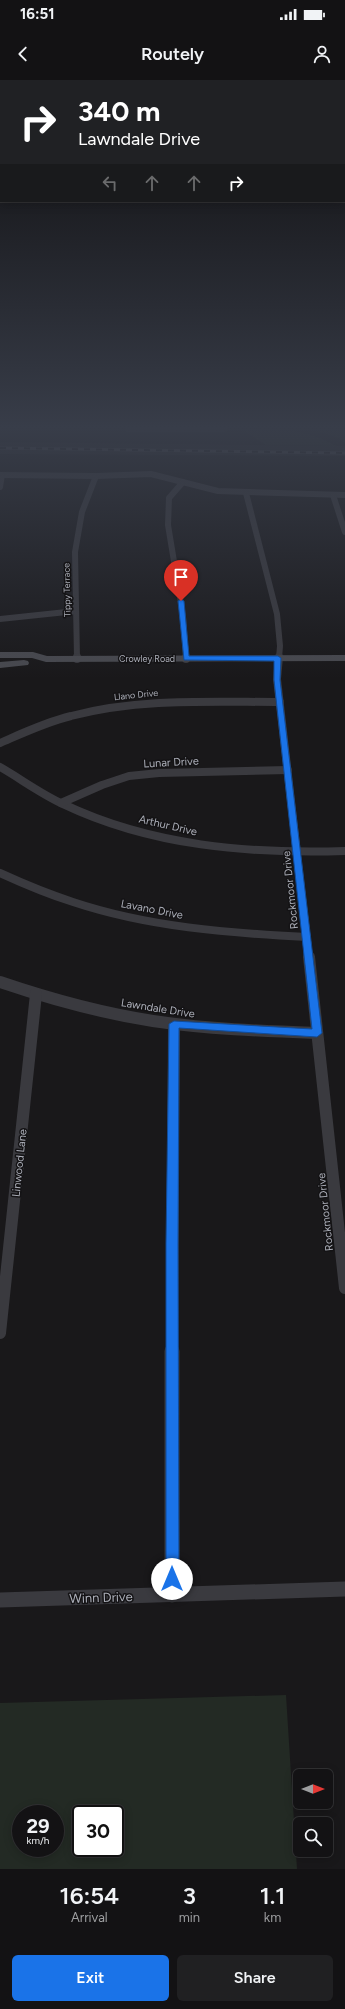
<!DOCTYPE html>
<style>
body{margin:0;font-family:Figtree,sans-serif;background:#202022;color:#f1f3f6;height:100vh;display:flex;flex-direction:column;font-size:15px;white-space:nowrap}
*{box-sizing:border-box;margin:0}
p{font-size:13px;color:#9d9ea0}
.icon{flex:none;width:22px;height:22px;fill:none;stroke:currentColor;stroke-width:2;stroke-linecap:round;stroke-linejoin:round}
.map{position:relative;height:1789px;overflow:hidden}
.drawer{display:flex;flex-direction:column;background:#131214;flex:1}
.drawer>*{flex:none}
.hud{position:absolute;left:0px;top:0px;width:345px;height:122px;box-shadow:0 2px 10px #0003,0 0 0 1px #323234;background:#202124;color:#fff;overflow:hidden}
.needle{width:26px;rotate:90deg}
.controls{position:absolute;left:293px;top:1689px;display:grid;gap:8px}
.controls a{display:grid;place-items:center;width:40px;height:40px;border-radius:6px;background:#131214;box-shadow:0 2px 10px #0003,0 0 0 1px #323234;font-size:20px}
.speed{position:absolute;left:12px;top:1725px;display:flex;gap:8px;font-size:20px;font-weight:700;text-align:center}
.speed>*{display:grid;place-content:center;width:52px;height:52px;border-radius:50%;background:#131214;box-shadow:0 2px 10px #0003,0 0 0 1px #323234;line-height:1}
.speed small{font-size:10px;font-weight:400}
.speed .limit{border:2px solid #111;border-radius:6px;background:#fff;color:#111}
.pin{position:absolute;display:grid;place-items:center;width:34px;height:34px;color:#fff;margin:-41px -17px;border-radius:50% 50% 50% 0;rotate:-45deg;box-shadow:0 0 4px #0007}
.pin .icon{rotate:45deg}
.me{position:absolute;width:44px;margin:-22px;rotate:0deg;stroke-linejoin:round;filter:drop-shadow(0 0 3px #0008)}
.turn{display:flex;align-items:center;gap:14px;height:84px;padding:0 12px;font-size:18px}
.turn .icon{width:52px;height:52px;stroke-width:2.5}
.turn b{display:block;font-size:28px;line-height:34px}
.lanes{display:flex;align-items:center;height:38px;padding:0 12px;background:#0003;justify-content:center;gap:20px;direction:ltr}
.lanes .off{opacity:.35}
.eta{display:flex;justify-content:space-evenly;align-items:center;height:68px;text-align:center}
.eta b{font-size:24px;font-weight:600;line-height:28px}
.cta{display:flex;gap:8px;margin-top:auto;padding:8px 12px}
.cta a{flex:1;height:46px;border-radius:6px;background:#1a73e8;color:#fff;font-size:16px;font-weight:600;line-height:46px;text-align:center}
.cta a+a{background:#202022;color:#f1f3f6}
.status{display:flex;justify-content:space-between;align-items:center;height:28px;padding:0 20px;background:#131214;direction:ltr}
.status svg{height:11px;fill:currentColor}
header{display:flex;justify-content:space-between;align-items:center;height:52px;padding:0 12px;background:#131214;font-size:18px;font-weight:600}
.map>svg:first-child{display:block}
.built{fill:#252527}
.green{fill:#232a24;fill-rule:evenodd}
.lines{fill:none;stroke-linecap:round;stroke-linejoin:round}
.stream{stroke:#2f363e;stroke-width:2}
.minor-far3{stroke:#3a3a3f;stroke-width:6}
.minor-far2{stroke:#3a3a3f;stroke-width:8}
.minor-far1{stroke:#3a3a3f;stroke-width:12}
.minor{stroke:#3a3a3f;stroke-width:15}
.secondary{fill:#48494f;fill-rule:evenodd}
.rail-casing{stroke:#515258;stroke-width:3}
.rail{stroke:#141315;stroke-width:2;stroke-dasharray:6;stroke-linecap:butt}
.route{fill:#1a73e8;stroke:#114b97}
.labels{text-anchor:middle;stroke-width:3;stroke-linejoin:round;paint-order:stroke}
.far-street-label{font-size:9px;fill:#acafb9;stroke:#141315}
.street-label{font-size:11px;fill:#acafb9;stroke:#141315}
.near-street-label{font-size:13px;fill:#acafb9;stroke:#141315}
</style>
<div class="status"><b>16:51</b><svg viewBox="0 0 49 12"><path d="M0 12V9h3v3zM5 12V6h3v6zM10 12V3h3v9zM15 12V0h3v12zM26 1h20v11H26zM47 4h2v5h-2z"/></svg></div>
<header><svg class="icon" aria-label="back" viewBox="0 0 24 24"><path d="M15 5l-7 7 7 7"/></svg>Routely<svg class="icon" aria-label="person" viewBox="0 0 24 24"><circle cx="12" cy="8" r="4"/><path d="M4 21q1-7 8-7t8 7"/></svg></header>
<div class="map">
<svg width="345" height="1789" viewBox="0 0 345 1789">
<rect width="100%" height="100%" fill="#19181a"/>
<path class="built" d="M 0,362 L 345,366 L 345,376 L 0,374 Z"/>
<g class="green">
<path d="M 241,349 C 275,349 306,348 336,366 L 266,365 Z"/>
<path d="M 311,349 L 345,349 L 345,363 L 339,358 Z"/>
<path d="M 286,1615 L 297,1789 L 0,1789 L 0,1623 ZM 21,1734 L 55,1734 L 55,1768 L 21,1768 ZM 81,1734 L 115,1734 L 115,1768 L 81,1768 Z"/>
</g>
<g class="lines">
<path class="stream" d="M 343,369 L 345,374"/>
<g class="minor-far3">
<path d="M 129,349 L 224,349"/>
<path d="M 0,395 L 96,396 L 151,394 L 218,411 L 345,415"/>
<path d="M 183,402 L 169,418 L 168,445 L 183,536 L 186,578"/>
<path d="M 0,407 L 2,395"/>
<path d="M 246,413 L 277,534 L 280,566 L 279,578"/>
<path d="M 333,415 L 345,452"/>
<path d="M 0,539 L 76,531"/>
<path d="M 77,578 L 75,472 L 82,432 L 96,396"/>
</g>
<g class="minor-far2">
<path d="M 77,577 L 77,579"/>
<path d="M 186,577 L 186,579"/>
<path d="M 279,577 L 277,599 L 309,878"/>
<path d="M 0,663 C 23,653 46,642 71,636 C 139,618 210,622 280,622"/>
<path d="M 0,687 C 21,699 41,714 63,724 C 151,766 249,774 345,771"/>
<path d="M 61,723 L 102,705 L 129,696 L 159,693 L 288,690"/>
<path d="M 0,793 C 24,804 48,814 73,822 C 148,847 228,853 307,857"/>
</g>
<g class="minor-far1">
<path d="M 309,877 L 345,1208"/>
<path d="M 0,902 C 50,919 101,933 153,941 C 207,949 262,951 317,953"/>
<path d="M 0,1253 L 36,914"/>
<path d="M 172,1272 L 174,944"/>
</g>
<g class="minor">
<path d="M 172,1271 L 172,1515"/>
<path d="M 0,1520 L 345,1509"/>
</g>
<g class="secondary">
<path d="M 0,572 L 33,572 L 47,576 L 345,575 L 345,581 L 46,582 L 32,578 L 0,578 Z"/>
<path d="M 24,580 L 28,581 L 29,583 L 28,585 L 0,588 L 0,582 Z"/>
</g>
<defs>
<path id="rail" d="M 0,368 L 345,373"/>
</defs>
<use href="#rail" class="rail-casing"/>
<use href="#rail" class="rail"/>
</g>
<linearGradient id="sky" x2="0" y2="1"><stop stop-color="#0e0d0e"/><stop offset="0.58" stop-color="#383d49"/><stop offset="1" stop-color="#383d49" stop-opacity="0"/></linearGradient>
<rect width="345" height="599" fill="url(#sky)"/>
<path class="route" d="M 181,519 L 184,521 L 189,576 L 278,576 L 281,578 L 280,600 L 322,953 L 317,957 L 179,948 L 178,1163 L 179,1499 L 177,1503 L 172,1505 L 168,1503 L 166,1499 L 166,1163 L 169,944 L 174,941 L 312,949 L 274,600 L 274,581 L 184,580 L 178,521 Z"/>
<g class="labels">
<g class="far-street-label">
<text transform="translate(67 510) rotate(-91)" y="3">Tippy Terrace</text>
<text x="147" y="582">Crowley Road</text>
<text transform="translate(136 615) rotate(-6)" y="3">Llano Drive</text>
</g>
<g class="street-label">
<text transform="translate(171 682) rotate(-3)" y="4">Lunar Drive</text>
<text transform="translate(168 745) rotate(13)" y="4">Arthur Drive</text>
<text transform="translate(290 810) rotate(-96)" y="4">Rockmoor Drive</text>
<text transform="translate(152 829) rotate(11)" y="4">Lavano Drive</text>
<text transform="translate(158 928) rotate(9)" y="4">Lawndale Drive</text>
<text transform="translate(19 1083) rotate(-84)" y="4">Linwood Lane</text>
<text transform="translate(325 1132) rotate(-96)" y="4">Rockmoor Drive</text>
</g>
<g class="near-street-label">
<text transform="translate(101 1517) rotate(-2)" y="5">Winn Drive</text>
</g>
</g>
</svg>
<div class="controls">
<a><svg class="needle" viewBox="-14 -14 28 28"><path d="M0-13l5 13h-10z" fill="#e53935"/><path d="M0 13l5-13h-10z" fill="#9d9ea0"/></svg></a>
<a><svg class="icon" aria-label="search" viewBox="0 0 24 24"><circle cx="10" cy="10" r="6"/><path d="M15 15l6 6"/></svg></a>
</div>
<div class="speed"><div>29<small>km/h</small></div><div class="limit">30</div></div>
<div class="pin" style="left:181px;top:521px;background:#d93025"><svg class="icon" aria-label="arrive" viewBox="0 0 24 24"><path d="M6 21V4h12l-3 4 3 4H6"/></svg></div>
<svg class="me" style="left:172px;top:1499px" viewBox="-20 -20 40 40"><circle r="19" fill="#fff"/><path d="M0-13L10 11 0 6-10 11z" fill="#1a73e8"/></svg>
<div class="hud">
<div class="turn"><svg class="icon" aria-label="right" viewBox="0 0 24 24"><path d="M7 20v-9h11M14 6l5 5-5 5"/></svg><div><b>340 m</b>Lawndale Drive</div></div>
<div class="lanes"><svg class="icon off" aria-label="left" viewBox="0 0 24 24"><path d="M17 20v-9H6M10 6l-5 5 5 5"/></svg><svg class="icon off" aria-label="ahead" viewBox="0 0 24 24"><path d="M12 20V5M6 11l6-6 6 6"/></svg><svg class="icon off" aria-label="ahead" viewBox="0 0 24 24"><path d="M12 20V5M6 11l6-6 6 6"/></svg><svg class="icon" aria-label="right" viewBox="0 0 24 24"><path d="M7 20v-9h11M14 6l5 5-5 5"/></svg></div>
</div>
</div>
<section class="drawer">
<div class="eta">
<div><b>16:54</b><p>Arrival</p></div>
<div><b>3</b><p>min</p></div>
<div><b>1.1</b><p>km</p></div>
</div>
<div class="cta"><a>Exit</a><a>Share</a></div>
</section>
